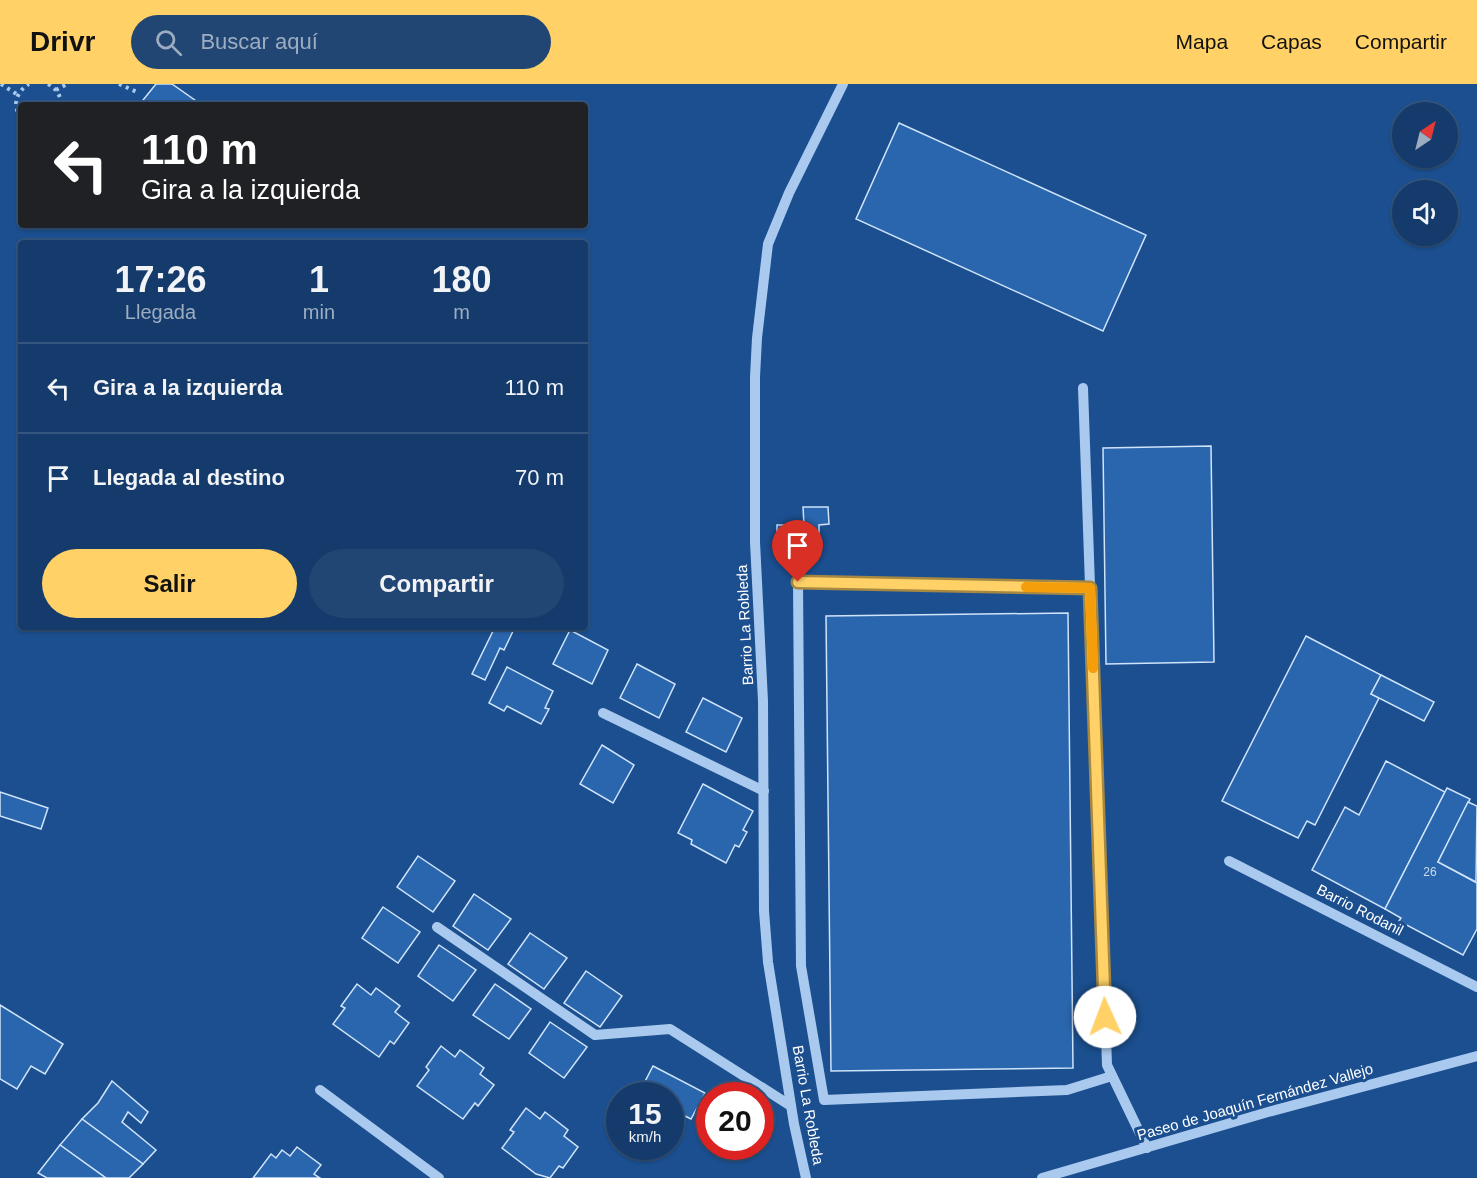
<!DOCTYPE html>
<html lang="es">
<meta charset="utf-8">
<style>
body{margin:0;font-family:Helvetica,sans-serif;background:#214673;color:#f1f3f6;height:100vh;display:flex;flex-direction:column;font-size:22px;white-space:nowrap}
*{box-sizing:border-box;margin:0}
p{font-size:20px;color:#9dadc1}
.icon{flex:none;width:33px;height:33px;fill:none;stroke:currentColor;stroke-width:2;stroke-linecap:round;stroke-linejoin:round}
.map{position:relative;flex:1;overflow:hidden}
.drawer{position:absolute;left:18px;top:156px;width:570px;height:390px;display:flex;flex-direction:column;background:#143b6b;border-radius:6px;box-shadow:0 2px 4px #0004,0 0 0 2px #33557e}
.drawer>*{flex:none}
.guide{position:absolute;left:18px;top:18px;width:570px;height:126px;border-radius:6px;box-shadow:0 2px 4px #0004,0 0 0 2px #33557e;background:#202124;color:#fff;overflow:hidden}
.needle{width:39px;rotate:35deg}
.controls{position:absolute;left:1392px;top:18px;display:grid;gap:12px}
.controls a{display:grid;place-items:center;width:66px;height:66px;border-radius:50%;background:#143b6b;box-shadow:0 2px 4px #0004,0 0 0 2px #33557e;font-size:30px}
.speed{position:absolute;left:606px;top:998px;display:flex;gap:12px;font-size:30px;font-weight:700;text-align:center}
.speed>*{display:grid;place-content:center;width:78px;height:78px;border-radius:50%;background:#143b6b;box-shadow:0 2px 4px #0004,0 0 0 2px #33557e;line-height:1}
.speed small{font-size:15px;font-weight:400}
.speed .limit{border:9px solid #d22;background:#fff;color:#111}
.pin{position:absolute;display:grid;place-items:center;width:51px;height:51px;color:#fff;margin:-62px -26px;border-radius:50% 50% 50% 0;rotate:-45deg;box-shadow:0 0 6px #0007}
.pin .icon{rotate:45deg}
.me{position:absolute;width:66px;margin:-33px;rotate:358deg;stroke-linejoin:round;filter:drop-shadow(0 0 4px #0008)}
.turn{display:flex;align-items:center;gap:21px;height:126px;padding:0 24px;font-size:27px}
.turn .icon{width:78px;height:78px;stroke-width:2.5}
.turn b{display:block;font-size:42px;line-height:51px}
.eta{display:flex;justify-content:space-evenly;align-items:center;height:102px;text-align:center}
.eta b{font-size:36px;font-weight:700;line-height:42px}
.primary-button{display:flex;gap:12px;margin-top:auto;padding:12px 24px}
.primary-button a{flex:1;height:69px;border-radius:36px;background:#ffd166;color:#111;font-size:24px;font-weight:700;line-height:69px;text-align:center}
.primary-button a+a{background:#214673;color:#f1f3f6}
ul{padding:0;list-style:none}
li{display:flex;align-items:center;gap:18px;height:90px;padding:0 24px;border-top:2px solid #33557e}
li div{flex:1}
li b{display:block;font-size:22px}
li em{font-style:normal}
header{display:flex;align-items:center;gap:36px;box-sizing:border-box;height:84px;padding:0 30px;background:#ffd166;color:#111}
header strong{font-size:28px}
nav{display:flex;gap:33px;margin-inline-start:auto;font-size:21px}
.search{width:420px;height:54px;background:#214673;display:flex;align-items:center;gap:15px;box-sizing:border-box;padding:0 21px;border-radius:33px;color:#9dadc1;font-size:22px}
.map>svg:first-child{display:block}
.building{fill:#2a66ad;stroke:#cfe3fa;stroke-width:1.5}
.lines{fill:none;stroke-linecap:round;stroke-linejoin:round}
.path{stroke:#a9c9ee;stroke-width:4;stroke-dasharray:3 4.5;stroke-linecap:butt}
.minor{stroke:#a9c9ee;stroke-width:10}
.route-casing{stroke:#a68842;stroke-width:15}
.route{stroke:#ffd166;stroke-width:10}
.slow{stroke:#f59e0b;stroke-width:10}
.labels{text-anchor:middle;stroke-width:6;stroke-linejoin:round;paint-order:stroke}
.number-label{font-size:12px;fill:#cad9ea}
.street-label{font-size:15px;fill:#fff;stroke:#1b4f8f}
</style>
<header>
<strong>Drivr</strong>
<div class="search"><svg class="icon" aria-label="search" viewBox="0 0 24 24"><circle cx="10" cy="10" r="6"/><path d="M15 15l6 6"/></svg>Buscar aquí</div>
<nav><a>Mapa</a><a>Capas</a><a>Compartir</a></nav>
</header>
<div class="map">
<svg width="1477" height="1094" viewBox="0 0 1477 1094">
<rect width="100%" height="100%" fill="#1b4f8f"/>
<g class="building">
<path d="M 156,0 L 172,0 L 199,19 L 198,21 L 139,21 Z"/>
<path d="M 899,39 L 1146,151 L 1103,247 L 856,135 Z"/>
<path d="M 1211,362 L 1214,578 L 1106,580 L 1103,364 Z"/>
<path d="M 803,423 L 828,423 L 829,440 L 819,441 L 819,466 L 777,467 L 777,441 L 804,441 Z"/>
<path d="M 1068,529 L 1073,984 L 831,987 L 826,532 Z"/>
<path d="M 495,543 L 515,543 L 504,566 L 500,564 L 485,596 L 472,590 Z"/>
<path d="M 570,546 L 608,566 L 592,600 L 553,580 Z"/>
<path d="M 1306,552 L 1381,591 L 1371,610 L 1379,614 L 1315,741 L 1307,737 L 1298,754 L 1222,717 Z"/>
<path d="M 637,580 L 675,600 L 659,634 L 620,614 Z"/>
<path d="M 507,583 L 553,607 L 545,624 L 549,625 L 541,640 L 507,622 L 504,627 L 489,619 Z"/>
<path d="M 1381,591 L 1434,618 L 1424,637 L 1371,610 Z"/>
<path d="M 703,614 L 742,634 L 726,668 L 686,648 Z"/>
<path d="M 602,661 L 634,681 L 613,719 L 580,700 Z"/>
<path d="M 1386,677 L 1445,708 L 1385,825 L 1312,786 L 1345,723 L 1359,731 Z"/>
<path d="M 703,700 L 753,727 L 743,746 L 747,748 L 739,763 L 735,761 L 726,779 L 691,760 L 692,756 L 678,749 Z"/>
<path d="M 1447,704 L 1470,715 L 1438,778 L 1477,799 L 1477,845 L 1463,871 L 1399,837 L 1401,834 L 1385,825 Z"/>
<path d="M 0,708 L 48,724 L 41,745 L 0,732 Z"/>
<path d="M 1468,718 L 1477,722 L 1476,798 L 1438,778 Z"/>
<path d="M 418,772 L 455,797 L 433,828 L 397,803 Z"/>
<path d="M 474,810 L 511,835 L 488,866 L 453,842 Z"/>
<path d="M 383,823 L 420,848 L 398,879 L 362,854 Z"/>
<path d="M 530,849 L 567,874 L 544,905 L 508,880 Z"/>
<path d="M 439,861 L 476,886 L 453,917 L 418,892 Z"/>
<path d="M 586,887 L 622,912 L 600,943 L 564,919 Z"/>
<path d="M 357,900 L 371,911 L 376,904 L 400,922 L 395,928 L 409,939 L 394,960 L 390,957 L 379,973 L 333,940 L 345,924 L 341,922 Z"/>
<path d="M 495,900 L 531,925 L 509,955 L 473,931 Z"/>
<path d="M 0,921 L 63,960 L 45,990 L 31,982 L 17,1005 L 0,995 Z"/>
<path d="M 550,938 L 587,963 L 564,994 L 529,969 Z"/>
<path d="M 441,962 L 455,973 L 460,966 L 484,984 L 480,990 L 494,1001 L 478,1022 L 475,1019 L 463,1035 L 417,1002 L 429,986 L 426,983 Z"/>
<path d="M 653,982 L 705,1009 L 691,1035 L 685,1032 L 680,1042 L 670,1038 L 670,1011 L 638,1011 Z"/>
<path d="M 112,997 L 148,1028 L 141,1039 L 128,1028 L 122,1038 L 156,1066 L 143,1080 L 82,1035 L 98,1019 Z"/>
<path d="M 526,1024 L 540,1035 L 545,1028 L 568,1046 L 564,1052 L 578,1063 L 563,1084 L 559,1082 L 550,1094 L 536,1090 L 502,1064 L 514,1048 L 510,1046 Z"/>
<path d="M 82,1035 L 143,1080 L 129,1094 L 106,1094 L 60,1061 Z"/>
<path d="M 60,1061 L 106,1094 L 47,1094 L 38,1089 Z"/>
<path d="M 297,1063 L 321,1081 L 314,1090 L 320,1094 L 253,1094 L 271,1070 L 276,1074 L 282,1066 L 290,1072 Z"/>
</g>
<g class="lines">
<g class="path">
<path d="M 1,0 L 18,11"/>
<path d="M 48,0 C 57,5 60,11 62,21"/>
<path d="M 119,0 L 137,8"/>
<path d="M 56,6 L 67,0"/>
<path d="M 21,34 C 12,21 16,8 29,0"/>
</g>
<g class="minor">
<path d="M 1083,304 L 1107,981 L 1147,1064"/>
<path d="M 1090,504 L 798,498 L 801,882 L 824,1016 L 1067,1006 L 1112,992"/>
<path d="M 603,629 L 764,707"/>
<path d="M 1229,777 L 1477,903"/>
<path d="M 437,843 L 595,951 L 670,945 L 791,1022"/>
<path d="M 320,1006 L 439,1094"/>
<path d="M 806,1094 L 794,1040 L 768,878 L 764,827 L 763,617 L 755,458 L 755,293 L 757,254 L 768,160 L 789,109 L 843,0"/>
<path d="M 1042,1094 L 1268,1028 L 1477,972"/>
</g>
</g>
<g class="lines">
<defs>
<path id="route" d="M 798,498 L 1090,504 L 1105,933"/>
</defs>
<use href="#route" class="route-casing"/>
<use href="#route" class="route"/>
<path class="slow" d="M 1026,503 L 1090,504 L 1093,584"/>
</g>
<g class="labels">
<g class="number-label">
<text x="1430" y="792">26</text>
</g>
<g class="street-label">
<text transform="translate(745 541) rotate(-93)" y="5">Barrio La Robleda</text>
<text transform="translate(1360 826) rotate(27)" y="5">Barrio Rodanil</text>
<text transform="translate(1255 1018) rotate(-16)" y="5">Paseo de Joaquín Fernández Vallejo</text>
<text transform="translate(808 1021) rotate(80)" y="5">Barrio La Robleda</text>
</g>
</g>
</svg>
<div class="controls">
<a><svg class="needle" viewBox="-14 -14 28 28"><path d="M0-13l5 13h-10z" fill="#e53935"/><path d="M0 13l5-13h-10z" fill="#9dadc1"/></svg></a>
<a><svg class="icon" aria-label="sound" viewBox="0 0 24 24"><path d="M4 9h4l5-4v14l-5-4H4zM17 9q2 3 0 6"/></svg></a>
</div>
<div class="speed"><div>15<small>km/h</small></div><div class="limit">20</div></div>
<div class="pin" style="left:798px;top:498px;background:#d93025"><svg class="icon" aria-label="arrive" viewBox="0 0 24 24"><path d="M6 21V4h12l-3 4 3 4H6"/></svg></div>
<svg class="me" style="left:1105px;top:933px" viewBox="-20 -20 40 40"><circle r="19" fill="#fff"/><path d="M0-13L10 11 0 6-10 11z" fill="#ffd166"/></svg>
<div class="guide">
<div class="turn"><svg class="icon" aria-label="left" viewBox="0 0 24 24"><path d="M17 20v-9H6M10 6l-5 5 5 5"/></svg><div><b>110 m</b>Gira a la izquierda</div></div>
</div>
<section class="drawer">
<div class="eta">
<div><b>17:26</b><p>Llegada</p></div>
<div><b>1</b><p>min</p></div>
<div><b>180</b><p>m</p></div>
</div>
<ul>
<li><svg class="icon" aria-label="left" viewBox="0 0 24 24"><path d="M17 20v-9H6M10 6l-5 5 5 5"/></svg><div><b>Gira a la izquierda</b></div><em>110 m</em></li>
<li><svg class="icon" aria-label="arrive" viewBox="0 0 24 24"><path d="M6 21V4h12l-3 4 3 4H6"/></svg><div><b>Llegada al destino</b></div><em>70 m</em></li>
</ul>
<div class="primary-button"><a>Salir</a><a>Compartir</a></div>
</section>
</div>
